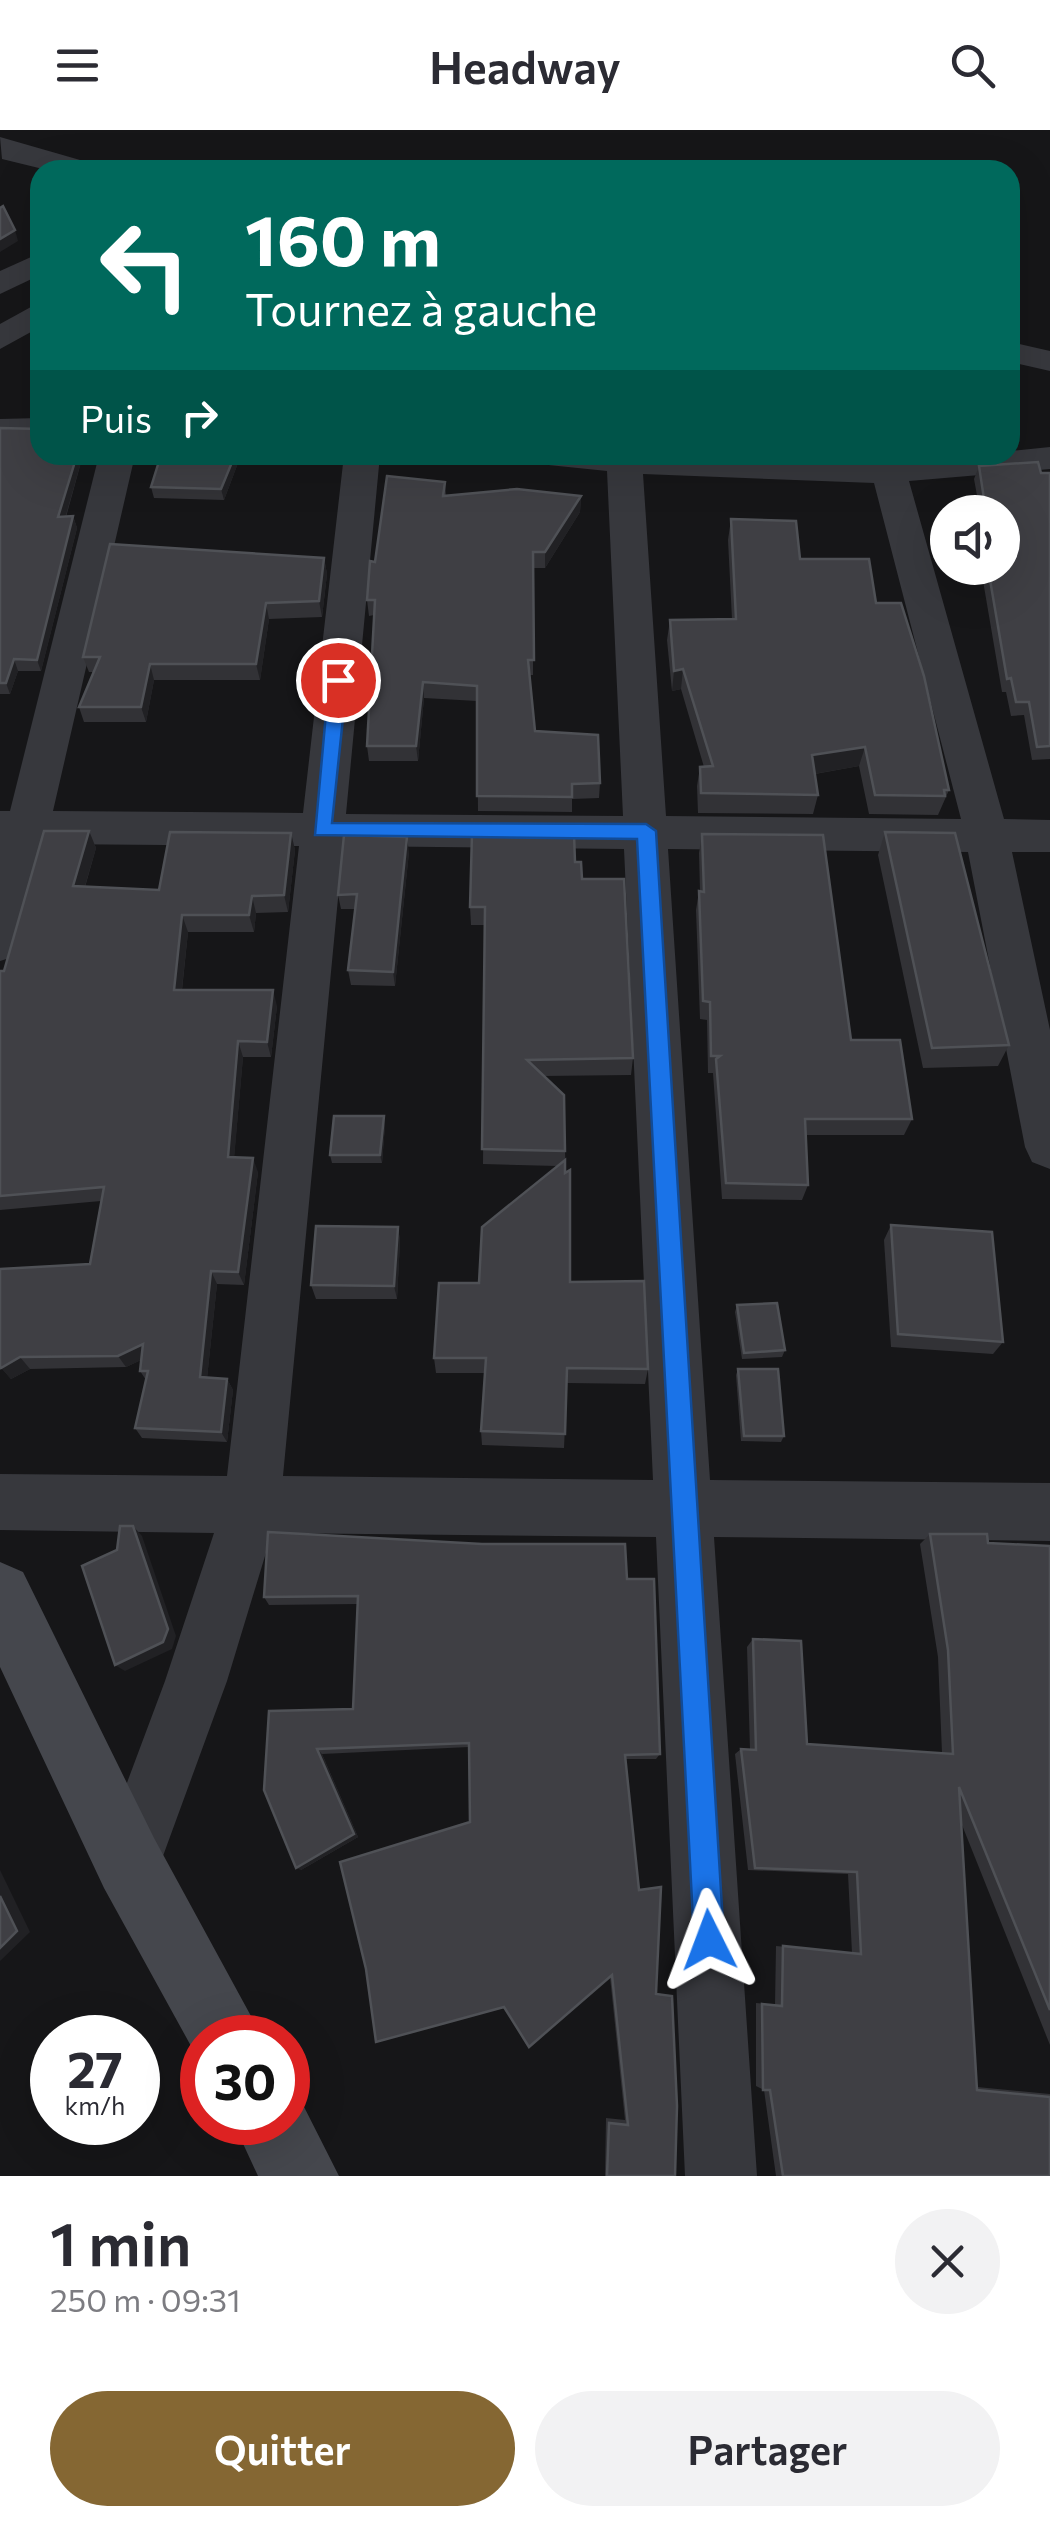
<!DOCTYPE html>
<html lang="fr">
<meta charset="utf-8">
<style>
body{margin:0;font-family:Commissioner,sans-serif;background:#f2f2f3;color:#2b2b33;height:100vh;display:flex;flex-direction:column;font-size:38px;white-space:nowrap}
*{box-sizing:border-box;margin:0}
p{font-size:32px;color:#7c7c81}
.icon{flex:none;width:55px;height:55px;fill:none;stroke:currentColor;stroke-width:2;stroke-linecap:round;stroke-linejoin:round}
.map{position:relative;height:2046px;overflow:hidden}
.drawer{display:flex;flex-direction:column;background:#fff;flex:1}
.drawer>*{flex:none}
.banner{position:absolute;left:30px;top:30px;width:990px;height:305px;border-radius:30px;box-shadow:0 10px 40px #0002;background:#00695c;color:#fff;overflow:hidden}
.tools{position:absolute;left:930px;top:365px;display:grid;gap:20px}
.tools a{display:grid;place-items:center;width:90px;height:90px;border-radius:50%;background:#fff;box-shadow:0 10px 40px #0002;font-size:50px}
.speed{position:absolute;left:30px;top:1885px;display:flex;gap:20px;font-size:50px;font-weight:700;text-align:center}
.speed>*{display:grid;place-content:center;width:130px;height:130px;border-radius:50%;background:#fff;box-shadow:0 10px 40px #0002;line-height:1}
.speed small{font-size:25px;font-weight:400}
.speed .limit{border:15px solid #d22;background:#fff;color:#111}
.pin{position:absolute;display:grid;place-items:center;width:85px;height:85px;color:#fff;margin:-42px;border:5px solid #fff;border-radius:50%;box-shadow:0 2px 10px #0007}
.me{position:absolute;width:110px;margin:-55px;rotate:357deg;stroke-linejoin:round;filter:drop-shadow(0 0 8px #0008)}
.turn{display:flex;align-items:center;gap:35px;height:210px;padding:0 50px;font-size:45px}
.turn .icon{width:130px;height:130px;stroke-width:2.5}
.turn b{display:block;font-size:70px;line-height:85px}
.then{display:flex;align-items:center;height:95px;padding:0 50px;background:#0003;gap:20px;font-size:38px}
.round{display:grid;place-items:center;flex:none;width:105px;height:105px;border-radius:52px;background:#f2f2f3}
.summary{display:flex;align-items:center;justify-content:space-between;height:170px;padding:0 50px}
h1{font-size:60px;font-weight:600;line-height:75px}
.action{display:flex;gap:20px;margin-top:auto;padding:20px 50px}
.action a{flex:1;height:115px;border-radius:60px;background:#856733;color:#fff;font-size:40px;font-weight:600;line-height:115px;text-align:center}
.action a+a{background:#f2f2f3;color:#2b2b33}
header{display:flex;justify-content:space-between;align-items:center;height:130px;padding:0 50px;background:#fff;font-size:45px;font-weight:600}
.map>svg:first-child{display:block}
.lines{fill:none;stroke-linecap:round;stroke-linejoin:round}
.street{fill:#37383d;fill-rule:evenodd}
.secondary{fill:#45474d;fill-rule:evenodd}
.wall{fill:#323236}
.shaded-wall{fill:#212124}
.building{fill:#3f3f44;stroke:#4f5156;stroke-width:2.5}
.route{fill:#1a73e8;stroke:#114b97;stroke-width:2.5}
</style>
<header><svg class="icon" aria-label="menu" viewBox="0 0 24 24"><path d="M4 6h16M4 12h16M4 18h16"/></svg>Headway<svg class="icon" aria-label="search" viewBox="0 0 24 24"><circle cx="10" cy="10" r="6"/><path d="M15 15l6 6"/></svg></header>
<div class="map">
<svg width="1050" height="2046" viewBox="0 0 1050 2046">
<rect width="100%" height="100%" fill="#161618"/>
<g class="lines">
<g class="street">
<path d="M 0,7 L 94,34 L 99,40 L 47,40 L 2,29 Z"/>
<path d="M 40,123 L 40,145 L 0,164 L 0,141 Z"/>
<path d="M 40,172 L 40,197 L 0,219 L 0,194 Z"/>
<path d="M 1010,212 L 1050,221 L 1050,241 L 1010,232 Z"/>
<path d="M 40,288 L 40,308 L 0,309 L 0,289 Z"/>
<path d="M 1050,317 L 1050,339 L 909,351 L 1004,689 L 1050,690 L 1050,722 L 1012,722 L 1050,900 L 1050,1039 L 1032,1032 L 1025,1017 L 968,722 L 668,719 L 710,1350 L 1050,1353 L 1050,1411 L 714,1407 L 757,2046 L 685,2046 L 656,1407 L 272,1403 L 227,1551 L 152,1756 L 129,1765 L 106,1756 L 97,1733 L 165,1551 L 214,1403 L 0,1400 L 0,1344 L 227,1346 L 299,716 L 46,714 L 23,813 L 16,826 L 0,831 L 0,681 L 10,681 L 99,325 L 135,325 L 53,681 L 303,683 L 344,325 L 380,325 L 346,684 L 623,686 L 607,341 L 529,333 L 523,325 L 871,330 L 870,325 L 906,325 L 906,330 L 1010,325 L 1010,321 ZM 643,344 L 874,353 L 961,689 L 666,686 ZM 343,716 L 624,719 L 653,1350 L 283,1346 Z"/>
</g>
<g class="secondary">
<path d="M 0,1432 L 23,1442 L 154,1708 L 263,1908 L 202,1908 L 202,1936 L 104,1758 L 0,1537 Z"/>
<path d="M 288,1960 L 298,1965 L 339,2046 L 258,2046 L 233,1992 L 288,1992 Z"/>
</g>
</g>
<g class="wall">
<path d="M 0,298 L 40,325 L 83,325 L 66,387 L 73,386 L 77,398 L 41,541 L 18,541 L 10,564 L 0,564 Z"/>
<path d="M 161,325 L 241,325 L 224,370 L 154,368 L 151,357 Z"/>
<path d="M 979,336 L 1050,343 L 1050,629 L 1032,630 L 1024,585 L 1011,586 L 1006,562 L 1002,562 L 982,445 L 985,438 L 1002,438 L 1002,382 L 980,382 L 974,349 Z"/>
<path d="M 445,352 L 446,366 L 581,366 L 580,382 L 545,438 L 533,438 L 533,545 L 530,545 L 535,601 L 600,653 L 599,668 L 572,669 L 572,682 L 478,681 L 477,571 L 424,568 L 418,631 L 369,631 L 367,616 L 374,485 L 369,486 L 367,470 L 375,432 Z"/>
<path d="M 731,389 L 876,473 L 949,660 L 938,685 L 869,684 L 859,636 L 815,644 L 818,665 L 813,684 L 698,683 L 697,656 L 700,637 L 704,637 L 681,559 L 672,561 L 667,510 L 670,490 L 732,489 L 728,410 Z"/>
<path d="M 324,428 L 327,444 L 322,487 L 269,489 L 260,550 L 154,550 L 146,592 L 84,592 L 79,577 L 94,542 L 89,542 L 83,527 Z"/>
<path d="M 89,701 L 96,718 L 85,757 L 159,760 L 291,703 L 295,720 L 288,782 L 256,783 L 254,802 L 188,802 L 182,860 L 277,876 L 271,927 L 243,927 L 234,1027 L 258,1042 L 244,1155 L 217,1154 L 207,1248 L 227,1249 L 233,1260 L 227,1312 L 142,1308 L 135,1298 L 146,1250 L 140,1241 L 141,1230 L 126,1237 L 30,1239 L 11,1249 L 0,1236 L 90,1134 L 101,1071 L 0,1080 L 0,841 L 4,841 Z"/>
<path d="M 885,702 L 1009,915 L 998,936 L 923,938 L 878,725 Z"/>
<path d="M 702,704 L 851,910 L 912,989 L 904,1005 L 806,1005 L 808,1055 L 802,1070 L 722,1069 L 713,943 L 708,943 L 707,890 L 700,889 L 696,780 L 699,761 L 700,761 L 699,723 Z"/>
<path d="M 409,722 L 395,856 L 351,855 L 348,840 L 356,779 L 341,779 L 338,765 Z"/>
<path d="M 575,732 L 582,749 L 633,928 L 631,945 L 543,946 L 565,1021 L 570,1152 L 648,1239 L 645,1254 L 567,1253 L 564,1318 L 482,1315 L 481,1301 L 485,1243 L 436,1243 L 434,1228 L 479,1153 L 557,1036 L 483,1034 L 485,795 L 471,795 L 470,777 Z"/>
<path d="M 385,995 L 382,1033 L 332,1033 L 330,1025 Z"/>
<path d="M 891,1095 L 1003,1212 L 993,1224 L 891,1217 L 884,1110 Z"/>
<path d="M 398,1097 L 400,1111 L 397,1169 L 316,1169 L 311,1155 Z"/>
<path d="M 737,1175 L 785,1220 L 782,1227 L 742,1229 L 735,1182 Z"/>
<path d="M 738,1239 L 784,1306 L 781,1312 L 741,1311 L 736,1245 Z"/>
<path d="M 930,1404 L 988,1413 L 1050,1416 L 1050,1915 L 962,1695 L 977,1957 L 1050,1964 L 1050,2046 L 776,2046 L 764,1960 L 756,1956 L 756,1873 L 775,1875 L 776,1816 L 852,1823 L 848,1744 L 748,1740 L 735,1624 L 741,1619 L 750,1620 L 747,1517 L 753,1509 L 807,1614 L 942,1623 L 938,1527 L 920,1414 Z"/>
<path d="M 627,1449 L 660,1624 L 656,1629 L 626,1629 L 639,1760 L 656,1863 L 672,1866 L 675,2046 L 605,2046 L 606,1988 L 625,1990 L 610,1847 L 470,1692 L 469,1617 L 322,1624 L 358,1707 L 301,1740 L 264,1660 L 353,1579 L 357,1474 L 269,1475 L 264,1467 Z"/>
</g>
<g class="shaded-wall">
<path d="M 15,100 L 18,111 L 0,122 L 0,109 Z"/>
<path d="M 77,325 L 83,325 L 62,399 L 58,387 Z"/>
<path d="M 235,325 L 241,325 L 224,370 L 221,359 Z"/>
<path d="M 581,366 L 580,382 L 545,438 L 545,422 Z"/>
<path d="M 73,386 L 77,398 L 41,541 L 37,530 Z"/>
<path d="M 324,428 L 327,444 L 322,487 L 319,471 Z"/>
<path d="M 266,473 L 269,489 L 260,550 L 256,534 Z"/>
<path d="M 14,529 L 18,541 L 10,564 L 6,553 Z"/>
<path d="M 150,534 L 154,550 L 146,592 L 141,577 Z"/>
<path d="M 683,539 L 681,559 L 672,561 L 674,541 Z"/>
<path d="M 423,552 L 424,568 L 418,631 L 416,616 Z"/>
<path d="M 865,617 L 859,636 L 808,645 L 812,625 Z"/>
<path d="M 89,701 L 96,718 L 80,773 L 73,756 Z"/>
<path d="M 291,703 L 295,720 L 288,782 L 284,765 Z"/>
<path d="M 407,707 L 409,722 L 395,856 L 393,842 Z"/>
<path d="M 252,766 L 256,783 L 254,802 L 249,785 Z"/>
<path d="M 182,785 L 188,802 L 180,876 L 174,860 Z"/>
<path d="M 273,860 L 277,876 L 271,927 L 267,912 Z"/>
<path d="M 238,911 L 243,927 L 233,1041 L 228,1027 Z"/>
<path d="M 384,986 L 385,995 L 382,1033 L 380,1025 Z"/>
<path d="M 253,1028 L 258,1042 L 244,1155 L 238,1142 Z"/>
<path d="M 398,1097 L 400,1111 L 397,1169 L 394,1156 Z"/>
<path d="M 211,1141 L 217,1154 L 206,1258 L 200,1247 Z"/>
<path d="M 143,1214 L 150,1226 L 126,1237 L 118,1226 Z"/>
<path d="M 20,1227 L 30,1239 L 11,1249 L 1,1238 Z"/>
<path d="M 227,1249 L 233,1260 L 227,1312 L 221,1302 Z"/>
<path d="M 133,1396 L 142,1406 L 176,1506 L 172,1519 L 125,1541 L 115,1535 Z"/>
<path d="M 317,1619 L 322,1624 L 358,1707 L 301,1740 L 296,1738 Z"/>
<path d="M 0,1740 L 30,1802 L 0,1831 Z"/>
</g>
<g class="building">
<path d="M 3,76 L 15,100 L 0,109 L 0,78 Z"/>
<path d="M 0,298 L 40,299 L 40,325 L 77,325 L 58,387 L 73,386 L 37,530 L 14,529 L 6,553 L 0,553 Z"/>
<path d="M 161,325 L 235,325 L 221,359 L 151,357 Z"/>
<path d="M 1038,332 L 1041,343 L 1050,343 L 1050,616 L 1037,617 L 1029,572 L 1016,572 L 1011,548 L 1007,549 L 988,438 L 1002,438 L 1002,382 L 986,382 L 979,336 Z"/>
<path d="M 387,346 L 445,352 L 443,366 L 517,359 L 581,366 L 545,422 L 533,422 L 534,530 L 528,530 L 535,601 L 598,605 L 600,653 L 572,654 L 572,667 L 477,666 L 477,556 L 423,552 L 416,616 L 367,616 L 375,470 L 367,470 L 370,431 L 375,432 Z"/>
<path d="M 731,389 L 796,391 L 800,429 L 869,429 L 876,473 L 901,473 L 924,546 L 949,660 L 944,660 L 945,666 L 875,665 L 865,617 L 812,625 L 818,665 L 701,663 L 700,637 L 713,636 L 683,539 L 674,541 L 670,490 L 736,489 Z"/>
<path d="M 110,414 L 324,428 L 319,471 L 266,473 L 256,534 L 150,534 L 141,577 L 79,577 L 100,527 L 83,527 Z"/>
<path d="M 44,701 L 89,701 L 73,756 L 159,760 L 170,702 L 291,703 L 284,765 L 252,766 L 249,785 L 182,785 L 174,860 L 273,860 L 267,912 L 238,911 L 228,1027 L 253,1028 L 238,1142 L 211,1141 L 200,1247 L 227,1249 L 221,1302 L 135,1298 L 148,1241 L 140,1241 L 143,1214 L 118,1226 L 20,1227 L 1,1238 L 0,1236 L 0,1139 L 90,1134 L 104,1057 L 0,1066 L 0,841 L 4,841 Z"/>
<path d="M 885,702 L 955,703 L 1009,915 L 932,918 Z"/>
<path d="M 472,704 L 574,704 L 575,732 L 581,732 L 582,749 L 624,749 L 633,928 L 527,930 L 564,965 L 565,1021 L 482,1019 L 485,777 L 470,777 Z"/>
<path d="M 702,704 L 823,705 L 851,910 L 900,910 L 912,989 L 805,989 L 808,1055 L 726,1053 L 716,929 L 720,926 L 711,926 L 710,872 L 703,871 L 699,761 L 704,762 Z"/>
<path d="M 344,705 L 407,707 L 393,842 L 348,840 L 357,764 L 338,765 Z"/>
<path d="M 334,986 L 384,986 L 380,1025 L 330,1025 Z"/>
<path d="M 565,1030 L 565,1043 L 570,1040 L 570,1152 L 644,1151 L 648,1239 L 567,1238 L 565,1304 L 481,1301 L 486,1228 L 434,1228 L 439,1153 L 479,1153 L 482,1097 Z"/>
<path d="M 891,1095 L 992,1102 L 1003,1212 L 898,1204 Z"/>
<path d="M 316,1096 L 398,1097 L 394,1156 L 311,1155 Z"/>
<path d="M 777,1173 L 785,1220 L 744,1223 L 737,1175 Z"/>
<path d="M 738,1239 L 778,1239 L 784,1306 L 744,1306 Z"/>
<path d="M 120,1396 L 133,1396 L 168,1499 L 163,1512 L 115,1535 L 82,1436 L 117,1420 Z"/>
<path d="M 268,1402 L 482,1414 L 625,1414 L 627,1449 L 654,1449 L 660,1624 L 625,1625 L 639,1760 L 661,1757 L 656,1864 L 672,1866 L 677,1976 L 675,2046 L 607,2046 L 609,1993 L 628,1995 L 612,1845 L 529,1917 L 504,1877 L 376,1912 L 366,1839 L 340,1732 L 470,1692 L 469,1613 L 317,1619 L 354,1704 L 296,1738 L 264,1660 L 269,1581 L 353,1579 L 358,1466 L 264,1467 Z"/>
<path d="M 930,1404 L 987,1404 L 988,1413 L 1050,1416 L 1050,1880 L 959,1657 L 977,1960 L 1050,1967 L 1050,2046 L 783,2046 L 770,1960 L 763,1960 L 762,1874 L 782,1876 L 783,1816 L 861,1824 L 857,1742 L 755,1738 L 741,1619 L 756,1620 L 753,1509 L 801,1511 L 807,1614 L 953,1624 L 948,1520 Z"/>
<path d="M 0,1766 L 17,1801 L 0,1818 Z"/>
</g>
<path class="route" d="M 338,544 L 347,550 L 332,693 L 646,694 L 656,701 L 724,1810 L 720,1821 L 709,1826 L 698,1821 L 694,1810 L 637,709 L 315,705 L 329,550 Z"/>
</svg>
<div class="tools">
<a><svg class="icon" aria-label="sound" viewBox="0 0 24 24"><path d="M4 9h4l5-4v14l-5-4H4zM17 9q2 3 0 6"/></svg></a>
</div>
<div class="speed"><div>27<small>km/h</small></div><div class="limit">30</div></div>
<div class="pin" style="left:338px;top:550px;background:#d93025"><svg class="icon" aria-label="arrive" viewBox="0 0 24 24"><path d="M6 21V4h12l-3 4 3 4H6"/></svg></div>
<svg class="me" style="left:709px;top:1810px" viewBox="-20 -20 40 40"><path d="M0-17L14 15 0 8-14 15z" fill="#1a73e8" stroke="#fff" stroke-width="4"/></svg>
<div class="banner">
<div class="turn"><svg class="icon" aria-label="left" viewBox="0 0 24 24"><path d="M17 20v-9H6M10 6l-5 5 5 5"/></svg><div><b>160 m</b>Tournez à gauche</div></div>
<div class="then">Puis<svg class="icon" aria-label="right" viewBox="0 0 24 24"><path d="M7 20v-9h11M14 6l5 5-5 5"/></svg></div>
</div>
</div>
<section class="drawer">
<div class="summary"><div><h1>1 min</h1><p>250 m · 09:31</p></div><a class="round"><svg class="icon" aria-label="close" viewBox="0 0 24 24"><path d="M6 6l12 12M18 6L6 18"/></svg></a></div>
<div class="action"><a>Quitter</a><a>Partager</a></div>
</section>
